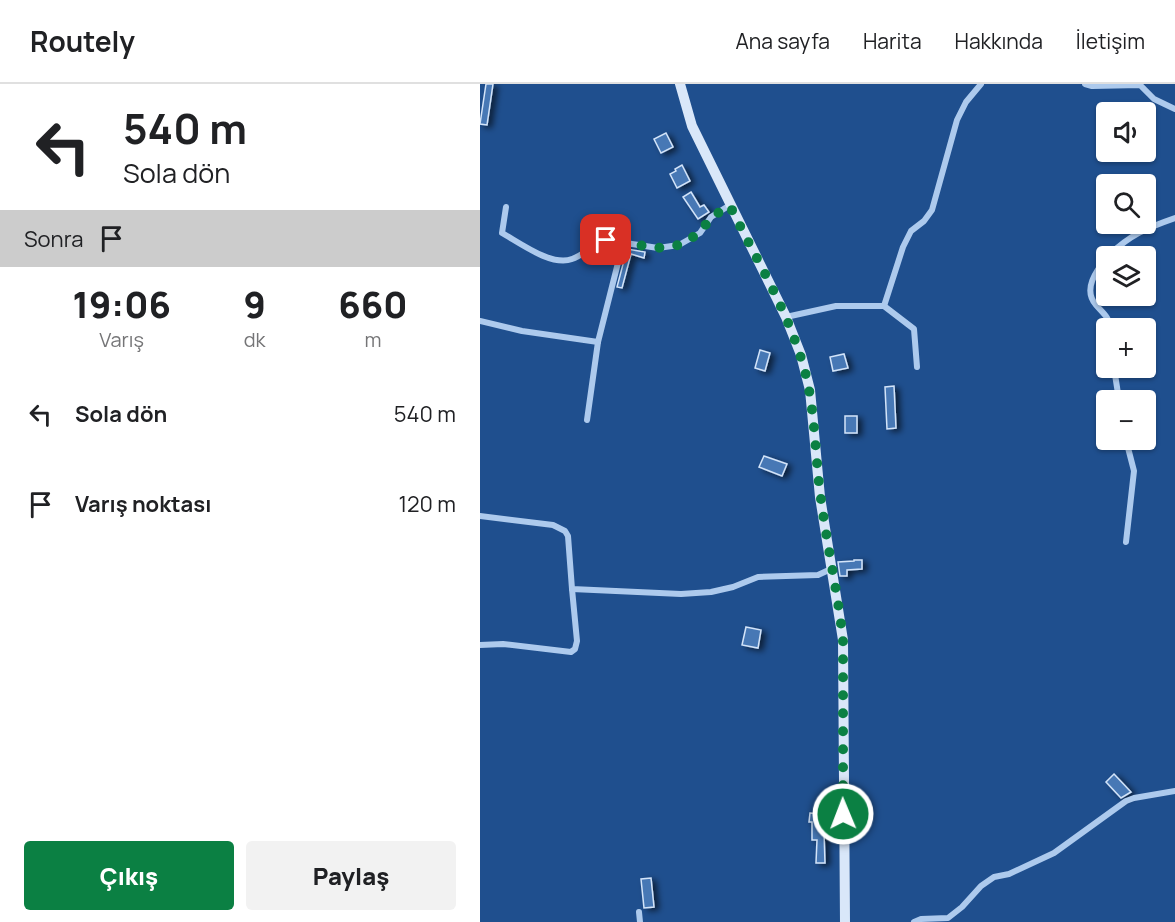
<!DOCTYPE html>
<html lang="tr">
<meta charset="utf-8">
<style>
body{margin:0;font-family:Manrope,sans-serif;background:#f2f2f2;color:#202124;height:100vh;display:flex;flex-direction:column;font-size:22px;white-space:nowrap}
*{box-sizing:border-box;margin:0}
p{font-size:20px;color:#757577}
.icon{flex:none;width:33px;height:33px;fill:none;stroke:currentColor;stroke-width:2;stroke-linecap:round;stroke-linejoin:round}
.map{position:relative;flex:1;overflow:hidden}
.side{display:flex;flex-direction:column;background:#fff;width:480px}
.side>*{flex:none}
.top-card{background:#fff;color:#202124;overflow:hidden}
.buttons{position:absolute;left:616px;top:18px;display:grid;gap:12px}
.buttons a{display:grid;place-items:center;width:60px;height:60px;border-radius:6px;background:#fff;box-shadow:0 2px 4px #0004;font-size:30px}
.pin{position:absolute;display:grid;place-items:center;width:51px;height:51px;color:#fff;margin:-26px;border-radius:12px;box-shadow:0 3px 9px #0006}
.me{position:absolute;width:66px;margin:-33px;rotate:359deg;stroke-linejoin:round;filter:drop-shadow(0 0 4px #0008)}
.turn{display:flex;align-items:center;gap:21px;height:126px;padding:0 24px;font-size:27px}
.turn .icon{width:78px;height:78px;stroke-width:2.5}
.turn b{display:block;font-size:42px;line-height:51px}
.then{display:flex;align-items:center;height:57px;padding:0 24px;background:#0003;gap:12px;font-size:22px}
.eta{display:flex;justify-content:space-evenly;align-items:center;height:102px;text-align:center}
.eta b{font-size:36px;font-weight:800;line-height:42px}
.cta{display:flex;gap:12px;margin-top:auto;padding:12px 24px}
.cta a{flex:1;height:69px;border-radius:6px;background:#0b8043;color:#fff;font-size:24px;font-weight:800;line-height:69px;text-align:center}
.cta a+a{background:#f2f2f2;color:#202124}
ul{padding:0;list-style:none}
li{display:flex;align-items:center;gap:18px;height:90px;padding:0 24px}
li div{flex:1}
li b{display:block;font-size:22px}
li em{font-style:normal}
header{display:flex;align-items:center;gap:36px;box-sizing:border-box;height:84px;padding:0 30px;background:#fff;border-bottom:2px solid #e0e0e0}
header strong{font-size:28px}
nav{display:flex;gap:33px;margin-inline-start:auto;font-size:21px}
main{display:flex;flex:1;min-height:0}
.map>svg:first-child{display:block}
.building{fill:#4778b5;stroke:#d3e4f9;stroke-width:1.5;filter:url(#shadow)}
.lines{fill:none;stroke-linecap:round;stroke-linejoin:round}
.street{stroke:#adcaed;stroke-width:6}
.secondary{stroke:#d9e7f9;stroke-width:10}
.route{stroke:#0b8043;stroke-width:10;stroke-dasharray:0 18}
</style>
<header>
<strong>Routely</strong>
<nav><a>Ana sayfa</a><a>Harita</a><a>Hakkında</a><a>İletişim</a></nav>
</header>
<main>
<section class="side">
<div class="top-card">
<div class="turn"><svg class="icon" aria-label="left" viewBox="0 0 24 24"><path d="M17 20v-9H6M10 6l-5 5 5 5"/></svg><div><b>540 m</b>Sola dön</div></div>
<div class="then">Sonra<svg class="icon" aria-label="arrive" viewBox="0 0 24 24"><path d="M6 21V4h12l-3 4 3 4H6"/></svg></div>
</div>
<div class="eta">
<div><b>19:06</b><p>Varış</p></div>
<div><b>9</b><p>dk</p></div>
<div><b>660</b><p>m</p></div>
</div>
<ul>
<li><svg class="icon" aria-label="left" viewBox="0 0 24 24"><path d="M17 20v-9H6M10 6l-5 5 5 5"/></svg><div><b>Sola dön</b></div><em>540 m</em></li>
<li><svg class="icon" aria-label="arrive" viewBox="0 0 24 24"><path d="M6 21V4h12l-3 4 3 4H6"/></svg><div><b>Varış noktası</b></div><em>120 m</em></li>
</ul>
<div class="cta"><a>Çıkış</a><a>Paylaş</a></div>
</section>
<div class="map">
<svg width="695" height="838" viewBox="0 0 695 838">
<defs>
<filter id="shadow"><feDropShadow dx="4.5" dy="2.5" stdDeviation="3" flood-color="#0009"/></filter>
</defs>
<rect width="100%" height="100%" fill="#1f4f8e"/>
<g class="building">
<path d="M 6,0 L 13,0 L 7,41 L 0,40 Z"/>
<path d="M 186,49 L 193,63 L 181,69 L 174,55 Z"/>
<path d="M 202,81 L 210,97 L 197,104 L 190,90 L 196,87 L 195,85 Z"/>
<path d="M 211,108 L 220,123 L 224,121 L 229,128 L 218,135 L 203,113 Z"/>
<path d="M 147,165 L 165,168 L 164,174 L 151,170 L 142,204 L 137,203 Z"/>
<path d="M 280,266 L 290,269 L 285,287 L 275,284 Z"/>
<path d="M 364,270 L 368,284 L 353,287 L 350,273 Z"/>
<path d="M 414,302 L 416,344 L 407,345 L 405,303 Z"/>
<rect x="365" y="332" width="12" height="17"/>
<path d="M 284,372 L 307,380 L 302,392 L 279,383 Z"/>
<path d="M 374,476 L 382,476 L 382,485 L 367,486 L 367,492 L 360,492 L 358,478 L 374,477 Z"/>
<path d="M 266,543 L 281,546 L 278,564 L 262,561 Z"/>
<path d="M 634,690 L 651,708 L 641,714 L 626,698 Z"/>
<path d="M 330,729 L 341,730 L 341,747 L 344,748 L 345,779 L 336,779 L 337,756 L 332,756 L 332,738 L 329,738 Z"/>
<path d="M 171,794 L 174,823 L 164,824 L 161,795 Z"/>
</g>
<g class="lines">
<g class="street">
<path d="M 605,0 L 612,2 L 660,1 L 674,15 L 695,25"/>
<path d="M 26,123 L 22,149 C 40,159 72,183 92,175 C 104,171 113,160 126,156 L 178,164 L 199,161 L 220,149 L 231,133 L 250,121"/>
<path d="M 628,172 C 650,151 666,144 695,134"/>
<path d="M 627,173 C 617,186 602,205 616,221 C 623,229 629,233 631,244"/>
<path d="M 404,222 L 423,163 L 431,147 L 444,137 L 452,126 L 477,36 L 486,18 L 501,0"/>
<path d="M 306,233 L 356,222 L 404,222 L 434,245 L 437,283"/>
<path d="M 0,237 L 42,247 L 118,258 L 143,159"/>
<path d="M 634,284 L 639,316"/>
<path d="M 107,336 L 118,258"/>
<path d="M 646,356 L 654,387 L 646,458"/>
<path d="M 0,432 L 73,441 L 85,447 L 88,452 L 92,505 L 201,510 L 231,508 L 253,503 L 278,493 L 338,491 L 351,485"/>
<path d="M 0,561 L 23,560 L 91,568 L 95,565 L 97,557 L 92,505"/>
<path d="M 159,828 L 160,838"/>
<path d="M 434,838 L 441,835 L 468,834 L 482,823 L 501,802 L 514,793 L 529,790 L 574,769 L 646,717 L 654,714 L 695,707"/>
</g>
<path class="secondary" d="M 200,0 L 212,42 L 306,233 L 321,271 L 330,306 L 340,413 L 363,556 L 365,838"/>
</g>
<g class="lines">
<path class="route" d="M 126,156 L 178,164 L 199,161 L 220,149 L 231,133 L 250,122 C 274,171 303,218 320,271 C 336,317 334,367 341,415 C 347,462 358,509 363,556 L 363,730"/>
</g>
</svg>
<div class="buttons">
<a><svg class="icon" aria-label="sound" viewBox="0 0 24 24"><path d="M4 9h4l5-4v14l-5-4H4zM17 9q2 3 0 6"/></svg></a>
<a><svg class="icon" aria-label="search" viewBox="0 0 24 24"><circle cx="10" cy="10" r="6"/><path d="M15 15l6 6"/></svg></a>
<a><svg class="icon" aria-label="layers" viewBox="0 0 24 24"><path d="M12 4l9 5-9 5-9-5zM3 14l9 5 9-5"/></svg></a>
<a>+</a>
<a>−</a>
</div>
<div class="pin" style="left:126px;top:156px;background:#d93025"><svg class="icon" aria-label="arrive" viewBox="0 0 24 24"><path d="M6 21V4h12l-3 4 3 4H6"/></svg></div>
<svg class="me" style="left:363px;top:730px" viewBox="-20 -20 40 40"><circle r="17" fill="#0b8043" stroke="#fff" stroke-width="3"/><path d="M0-11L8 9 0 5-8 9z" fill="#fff"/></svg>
</div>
</main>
